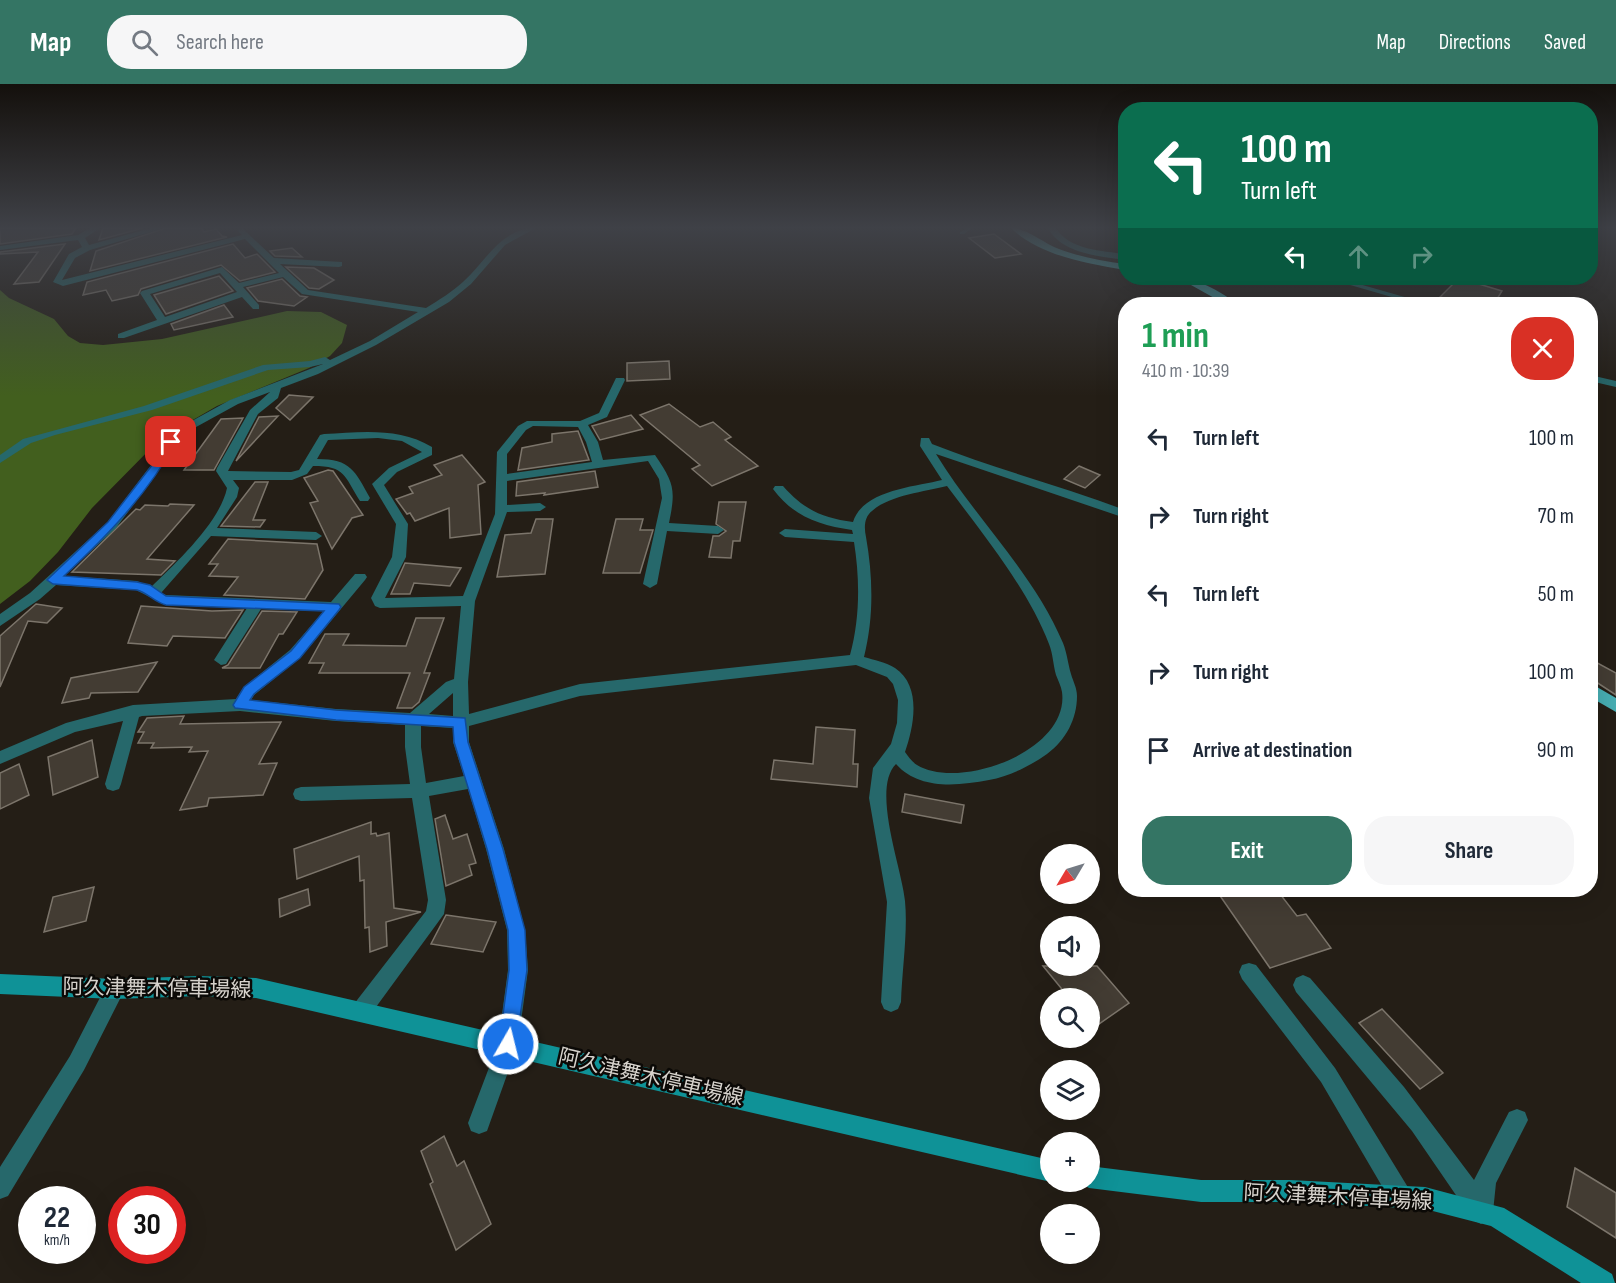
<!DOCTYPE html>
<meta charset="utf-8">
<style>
body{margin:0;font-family:"Sofia Sans Condensed","Noto Sans JP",sans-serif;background:#f6f6f7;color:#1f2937;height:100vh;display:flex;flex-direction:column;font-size:22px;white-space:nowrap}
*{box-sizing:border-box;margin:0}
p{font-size:20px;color:#747a83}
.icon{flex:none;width:33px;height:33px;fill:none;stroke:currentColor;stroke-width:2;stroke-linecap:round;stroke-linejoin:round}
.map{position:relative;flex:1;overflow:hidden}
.side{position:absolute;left:1118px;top:213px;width:480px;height:600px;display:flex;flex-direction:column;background:#fff;border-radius:24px;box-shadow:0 6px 24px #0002}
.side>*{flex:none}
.banner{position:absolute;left:1118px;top:18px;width:480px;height:183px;border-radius:24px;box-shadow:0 6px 24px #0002;background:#0b6e4f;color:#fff;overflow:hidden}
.needle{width:39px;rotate:232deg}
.tools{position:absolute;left:1040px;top:760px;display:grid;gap:12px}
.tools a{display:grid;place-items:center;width:60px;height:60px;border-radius:50%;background:#fff;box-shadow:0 6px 24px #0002;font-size:30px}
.speed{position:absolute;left:18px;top:1102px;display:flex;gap:12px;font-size:30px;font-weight:700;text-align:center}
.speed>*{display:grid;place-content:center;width:78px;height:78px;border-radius:50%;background:#fff;box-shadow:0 6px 24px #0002;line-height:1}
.speed small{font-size:15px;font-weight:400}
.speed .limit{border:9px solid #d22;background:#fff;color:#111}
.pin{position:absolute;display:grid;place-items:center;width:51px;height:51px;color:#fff;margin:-26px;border-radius:12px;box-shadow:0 3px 9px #0006}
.me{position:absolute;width:66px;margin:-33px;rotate:8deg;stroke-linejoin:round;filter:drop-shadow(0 0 4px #0008)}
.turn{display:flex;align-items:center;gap:21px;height:126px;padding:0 24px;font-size:27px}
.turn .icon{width:78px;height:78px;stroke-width:2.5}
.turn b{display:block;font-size:42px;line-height:51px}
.lanes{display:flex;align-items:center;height:57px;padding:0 24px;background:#0003;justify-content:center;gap:30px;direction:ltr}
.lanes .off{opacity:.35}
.round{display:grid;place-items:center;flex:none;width:63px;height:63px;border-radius:24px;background:#f6f6f7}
.overview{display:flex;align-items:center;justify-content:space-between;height:102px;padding:0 24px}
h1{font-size:36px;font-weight:700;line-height:45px;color:#1e9e55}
.action{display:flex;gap:12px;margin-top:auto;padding:12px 24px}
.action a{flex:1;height:69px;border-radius:24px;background:#347564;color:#fff;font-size:24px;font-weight:700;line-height:69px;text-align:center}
.action a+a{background:#f6f6f7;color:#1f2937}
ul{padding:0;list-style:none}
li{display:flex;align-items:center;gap:18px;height:78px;padding:0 24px}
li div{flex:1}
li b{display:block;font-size:22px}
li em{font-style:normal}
header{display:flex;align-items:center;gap:36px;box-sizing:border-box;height:84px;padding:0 30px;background:#347564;color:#fff}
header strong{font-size:28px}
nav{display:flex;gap:33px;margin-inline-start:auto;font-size:21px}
.search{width:420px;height:54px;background:#f6f6f7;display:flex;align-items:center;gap:15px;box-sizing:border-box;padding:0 21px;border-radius:24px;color:#747a83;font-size:22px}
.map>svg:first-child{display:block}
.forest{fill:#425f1e}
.building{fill:#433c33;stroke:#7c756b;stroke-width:1.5}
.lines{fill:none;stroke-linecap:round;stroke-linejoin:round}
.lane{fill:#26686b;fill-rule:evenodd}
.street{fill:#26686b;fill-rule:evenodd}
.secondary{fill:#0f9297;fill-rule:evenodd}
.primary{fill:#47adb2;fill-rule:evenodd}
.route{fill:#1a73e8;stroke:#114b97;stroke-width:1.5}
.labels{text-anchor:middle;stroke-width:5;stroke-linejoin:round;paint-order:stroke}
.near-street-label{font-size:21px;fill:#d6d2cc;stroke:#0b0906}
</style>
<header>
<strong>Map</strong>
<div class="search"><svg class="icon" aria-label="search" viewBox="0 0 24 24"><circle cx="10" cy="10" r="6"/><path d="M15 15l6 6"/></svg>Search here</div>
<nav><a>Map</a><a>Directions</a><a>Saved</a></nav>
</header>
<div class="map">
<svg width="1616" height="1199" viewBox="0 0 1616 1199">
<rect width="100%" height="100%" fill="#241e16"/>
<path class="forest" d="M 0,206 L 9,214 L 54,235 L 68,252 L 80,259 L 103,261 L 162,255 L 287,227 L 321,228 L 347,241 L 342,259 L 330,272 L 309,284 L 217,322 L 160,355 L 92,424 L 58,468 L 30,497 L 0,520 Z"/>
<g class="building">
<path d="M 0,144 L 76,144 L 72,150 L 0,160 Z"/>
<path d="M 103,144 L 143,144 L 99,156 Z"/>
<path d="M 166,144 L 201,144 L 204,148 L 216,145 L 222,152 L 227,153 L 90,187 L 96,167 Z"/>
<path d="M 994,150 L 1021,170 L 995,174 L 969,154 Z"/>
<path d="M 65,160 L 39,198 L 14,200 L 38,168 L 0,170 L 0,168 Z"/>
<path d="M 233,160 L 245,174 L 257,170 L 275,188 L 240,197 L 221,181 L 141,205 L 138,211 L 112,217 L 106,206 L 83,211 L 87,198 Z"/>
<path d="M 292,164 L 302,173 L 275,172 L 270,167 Z"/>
<path d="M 286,183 L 314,184 L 334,196 L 319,205 L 309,204 Z"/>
<path d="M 219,192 L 233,207 L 166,230 L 154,211 Z"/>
<path d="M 1459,194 L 1502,207 L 1494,220 L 1470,220 L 1440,213 Z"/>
<path d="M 282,195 L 300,212 L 307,213 L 294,222 L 258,217 L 247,204 Z"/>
<path d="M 224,221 L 233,233 L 174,246 L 171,240 Z"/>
<path d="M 669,277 L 670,295 L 627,297 L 627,279 Z"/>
<path d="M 289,311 L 313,313 L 290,336 L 276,324 Z"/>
<path d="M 669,320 L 700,343 L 713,338 L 731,353 L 725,356 L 758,382 L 712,402 L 692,385 L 700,381 L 640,331 Z"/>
<path d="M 631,331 L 643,345 L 600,356 L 592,342 Z"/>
<path d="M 278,332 L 236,377 L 259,333 Z"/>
<path d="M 243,334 L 214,386 L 184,386 L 221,335 Z"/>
<path d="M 578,347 L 589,376 L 518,386 L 522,364 L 552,358 L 552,350 Z"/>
<path d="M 462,371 L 485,398 L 478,401 L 481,450 L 450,454 L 449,424 L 415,437 L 410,429 L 407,430 L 396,415 L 413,409 L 409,403 L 442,391 L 434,381 Z"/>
<path d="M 1079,382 L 1100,391 L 1085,404 L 1064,395 Z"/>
<path d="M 328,386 L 333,387 L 363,431 L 352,434 L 332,465 L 310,419 L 318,417 L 304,394 Z"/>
<path d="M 595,387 L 598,403 L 544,411 L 545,409 L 516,412 L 517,398 Z"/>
<path d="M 255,398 L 268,398 L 253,436 L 265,436 L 260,443 L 221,442 Z"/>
<path d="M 719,418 L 746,418 L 740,457 L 733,457 L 731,474 L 709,473 L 713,452 L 719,452 L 726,447 L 716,440 Z"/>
<path d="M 170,420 L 194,421 L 147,475 L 175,477 L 161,491 L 72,488 L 136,425 L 140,426 L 145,421 L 168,422 Z"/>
<path d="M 536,435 L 553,435 L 545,490 L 497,493 L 505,451 L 531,449 Z"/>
<path d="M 616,435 L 643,435 L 640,446 L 653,446 L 640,489 L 603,489 Z"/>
<path d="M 228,455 L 317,460 L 323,486 L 305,515 L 224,511 L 238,493 L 209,492 L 218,480 L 209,480 Z"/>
<path d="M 405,479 L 461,484 L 450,502 L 414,499 L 410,510 L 391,510 Z"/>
<path d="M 36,520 L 62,524 L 47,539 L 28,537 L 0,603 L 0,552 Z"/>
<path d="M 141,522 L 212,527 L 243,526 L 225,554 L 173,552 L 167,562 L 128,559 Z"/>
<path d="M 262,527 L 297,528 L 283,550 L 279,550 L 260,584 L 222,584 L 228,581 Z"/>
<path d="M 416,534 L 444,534 L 424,589 L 430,589 L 419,618 L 412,624 L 397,624 L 410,589 L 319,589 L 324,579 L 309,579 L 325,550 L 349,550 L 343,561 L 406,562 Z"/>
<path d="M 1590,575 L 1616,589 L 1616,611 L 1590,594 Z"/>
<path d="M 157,578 L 138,608 L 91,609 L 89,614 L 62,619 L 71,594 Z"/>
<path d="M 184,632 L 180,640 L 281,638 L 259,680 L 277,679 L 263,711 L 209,714 L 207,722 L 180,726 L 208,667 L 189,668 L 192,663 L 151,664 L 154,659 L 138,659 L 144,648 L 138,648 L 147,634 Z"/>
<path d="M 816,643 L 855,646 L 853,680 L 858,680 L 857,703 L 771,695 L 774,676 L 813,680 Z"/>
<path d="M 92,656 L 98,693 L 53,711 L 48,673 Z"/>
<path d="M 19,680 L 29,711 L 0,725 L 0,689 Z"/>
<path d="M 905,710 L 964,721 L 961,739 L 902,728 Z"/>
<path d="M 445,731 L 453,755 L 467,750 L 476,779 L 469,781 L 472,791 L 446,802 L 435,735 Z"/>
<path d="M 371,738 L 371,750 L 376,749 L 377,752 L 389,749 L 394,824 L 421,828 L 386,838 L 387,862 L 370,868 L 369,843 L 365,844 L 364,796 L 360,797 L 359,772 L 297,795 L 294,765 Z"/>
<path d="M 94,803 L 86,837 L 44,848 L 53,813 Z"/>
<path d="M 308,805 L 310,821 L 280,833 L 279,815 Z"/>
<path d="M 1216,806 L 1277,806 L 1297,832 L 1306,830 L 1331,864 L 1270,884 Z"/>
<path d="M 446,831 L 496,838 L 483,868 L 431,860 Z"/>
<path d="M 1043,882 L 1097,882 L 1129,919 L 1089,947 L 1089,915 L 1070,915 Z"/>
<path d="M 1382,925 L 1443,989 L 1420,1005 L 1359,939 Z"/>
<path d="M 444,1052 L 457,1082 L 464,1077 L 491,1140 L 456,1166 L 430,1100 L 433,1098 L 421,1067 Z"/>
<path d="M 1575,1084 L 1616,1109 L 1616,1154 L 1567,1123 Z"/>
</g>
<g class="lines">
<path class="lane" d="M 967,144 L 972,144 L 964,150 L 960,150 L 960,148 Z"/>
<g class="street">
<path d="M 90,144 L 100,144 L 85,154 L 89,161 L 151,144 L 164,144 L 90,166 L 75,174 L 62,196 L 242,151 L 237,146 L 242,144 L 274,174 L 342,178 L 342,182 L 339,183 L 280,180 L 308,206 L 426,224 C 439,216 452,208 464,197 C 486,177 501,144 536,144 L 505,161 L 471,200 L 449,218 L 376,261 L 318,290 L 281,304 L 278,314 L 258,330 L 228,387 L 291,388 L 299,386 L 320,351 L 324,350 C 361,348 399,343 432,363 L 432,371 L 397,388 L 384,401 L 408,440 L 406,473 L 385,514 L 463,512 L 495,430 L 497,368 L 518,342 L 527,337 L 580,337 L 599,329 L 616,294 L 624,294 L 625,296 L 607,333 L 588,341 L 598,358 L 603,376 L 655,371 C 674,399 676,405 669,439 L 718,442 L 724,446 L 718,450 L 667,447 L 657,500 L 650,504 L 643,500 L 662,414 L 659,395 L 648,377 L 507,397 L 507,421 L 540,419 L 546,423 L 540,427 L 507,428 L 475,517 L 468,598 L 469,630 L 580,600 L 850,571 C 860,534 860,496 854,458 L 785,453 L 779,449 L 785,445 L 853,450 L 852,446 C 819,441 794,433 773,405 L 775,402 L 783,402 C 804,426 823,434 853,438 C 863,406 914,403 942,396 L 920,362 L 921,354 L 929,354 L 932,360 C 995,385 1061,402 1125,426 L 1125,434 L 936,370 C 975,434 1033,488 1063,559 C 1067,569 1068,580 1071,590 C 1073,597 1077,604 1077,612 C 1077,635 1066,656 1047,670 C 1030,682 1010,692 989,696 C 957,702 919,706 896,680 C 871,705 902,784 905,817 C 908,847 902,887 901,918 L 898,925 L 891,928 L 884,925 L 881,918 L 887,818 L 869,714 L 873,684 L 891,660 L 897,639 L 898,616 L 893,600 L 887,593 L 856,581 L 580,612 L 469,642 L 469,658 L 504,765 L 525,846 L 528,886 L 518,960 L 487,1047 L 479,1050 L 471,1047 L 468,1039 L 498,960 L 508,886 L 507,846 L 486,765 L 468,705 L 429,712 L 446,816 L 444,830 L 368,934 L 361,937 L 354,934 L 351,927 L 354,920 L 426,827 L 428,816 L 412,714 L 301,717 L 295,715 L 293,710 L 295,705 L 301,703 L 410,700 L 405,663 L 405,641 L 336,637 L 240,627 L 142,632 L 139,633 L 121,700 L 119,705 L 113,707 L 107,705 L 105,700 L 123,637 L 75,648 L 0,680 L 0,667 L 66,639 L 133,621 L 236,615 L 244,603 L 290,566 L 324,527 L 261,525 L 226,580 L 221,581 L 214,576 L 247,524 L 166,521 L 136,506 L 56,501 L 40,515 L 0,542 L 0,530 L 30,509 L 108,438 L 155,376 L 167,356 L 179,344 L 230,316 L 323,280 L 310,283 L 268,286 L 152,326 L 55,351 L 31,359 L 0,379 L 0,371 L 23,355 L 144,322 L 263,281 L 310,277 L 325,273 L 330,276 L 370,257 L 418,228 L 302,210 L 283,193 L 243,203 L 259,221 L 259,225 L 253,225 L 242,213 L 124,254 L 118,254 L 118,250 L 157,236 L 140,209 L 142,207 L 222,183 L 239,199 L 279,189 L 245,155 L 63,202 L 53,198 L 69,170 L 82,163 L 78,156 L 0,166 L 0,162 L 78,151 ZM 220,189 L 237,208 L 165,233 L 150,210 ZM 270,308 L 250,326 L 217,384 L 216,387 L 227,404 C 220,438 176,479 151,503 L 137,497 L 64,492 L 116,444 L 164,379 L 176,360 L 187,348 L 238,320 ZM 533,342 L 578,343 L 586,358 L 592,378 L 507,390 L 507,370 L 526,346 ZM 378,354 L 402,357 L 422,368 L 389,384 L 372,400 L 396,440 L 392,473 L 371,514 L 375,522 L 380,524 L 461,522 L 454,595 L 446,598 L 410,629 L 336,625 L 251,616 L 254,611 L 300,574 L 365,496 L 367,493 L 365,490 L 355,490 L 331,518 L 166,511 L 161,509 L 211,452 L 316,456 L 322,452 L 316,448 L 217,444 L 237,413 L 239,404 L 233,396 L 292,396 L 307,390 L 313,382 C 346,382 344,392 360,417 L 368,417 L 370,414 C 355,387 351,375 317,375 L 328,356 ZM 947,402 C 982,449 1028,505 1049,560 C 1053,570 1053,580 1056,591 C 1058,596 1061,602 1062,608 C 1070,667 959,707 917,681 C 912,678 908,672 905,668 C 914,642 922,602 895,584 C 886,578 874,576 864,573 C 874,533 873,493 866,453 C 864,444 864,433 872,427 C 890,411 924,408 947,402 ZM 453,609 L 453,632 L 429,630 ZM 421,642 L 453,644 L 453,658 L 464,692 L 426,699 L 421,663 Z"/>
<path d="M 1048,144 L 1056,144 C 1069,166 1103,167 1125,170 L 1125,176 C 1099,172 1062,170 1048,144 Z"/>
<path d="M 1326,194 L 1338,194 L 1429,220 L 1416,220 Z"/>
<path d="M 1590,291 L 1616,297 L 1616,303 L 1590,297 Z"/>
<path d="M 1249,879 L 1256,881 L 1335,984 L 1409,1105 L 1412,1113 L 1409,1121 L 1401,1124 L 1393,1121 L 1321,998 L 1242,895 L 1239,888 L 1242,881 Z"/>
<path d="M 1303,891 L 1310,894 L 1404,1003 L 1474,1096 L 1509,1028 L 1517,1025 L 1525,1028 L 1528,1036 L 1496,1099 L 1493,1128 L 1489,1136 L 1481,1140 L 1473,1136 L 1412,1047 L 1296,908 L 1293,901 L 1296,894 Z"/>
<path d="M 115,895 L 122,898 L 125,905 L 84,986 L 8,1112 L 0,1115 L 0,1083 L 70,972 L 108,898 Z"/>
</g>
<g class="secondary">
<path d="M 0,890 L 115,895 L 199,892 L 256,894 L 1050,1076 L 1051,1098 L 256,914 L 199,912 L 115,915 L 0,910 Z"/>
<path d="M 1089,1082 L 1201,1096 L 1290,1096 L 1425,1103 L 1504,1124 L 1612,1190 L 1615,1199 L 1581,1199 L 1491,1142 L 1425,1125 L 1290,1118 L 1201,1118 L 1089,1104 L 1080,1098 L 1089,1098 Z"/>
</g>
<g class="primary">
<path d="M 1011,144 C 1027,144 1043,159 1059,165 C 1080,173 1103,177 1125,180 L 1125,186 C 1086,179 1040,172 1011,144 Z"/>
<path d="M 1169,194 C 1191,192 1219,205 1236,220 L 1225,220 L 1191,201 Z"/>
<path d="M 1590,599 L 1616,614 L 1616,628 L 1590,613 Z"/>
</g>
</g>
<linearGradient id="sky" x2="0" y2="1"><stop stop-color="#14100c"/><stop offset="0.46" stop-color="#3f4147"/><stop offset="1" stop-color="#3f4147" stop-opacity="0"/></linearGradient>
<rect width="1616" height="312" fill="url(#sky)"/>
<path class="route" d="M 168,355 L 176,358 C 147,411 108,451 64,492 L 137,498 L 150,501 L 166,512 L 339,520 L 341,523 L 339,526 L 300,574 L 254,610 L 250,616 L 336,626 L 465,634 L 468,658 L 503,765 L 525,846 L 527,886 L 515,967 L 508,970 L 502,967 L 499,960 L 509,886 L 508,846 L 487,765 L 454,658 L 453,643 L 336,636 L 235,624 L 233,621 L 244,603 L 291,567 L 324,527 L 166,521 C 154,518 148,509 137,506 L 53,500 L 47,496 L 108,438 L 156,376 Z"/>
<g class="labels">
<g class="near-street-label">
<text transform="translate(157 904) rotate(1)" y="7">阿久津舞木停車場線</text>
<text transform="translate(651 993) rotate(13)" y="7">阿久津舞木停車場線</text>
<text transform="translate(1338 1113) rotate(3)" y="7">阿久津舞木停車場線</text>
</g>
</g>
</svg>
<div class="tools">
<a><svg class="needle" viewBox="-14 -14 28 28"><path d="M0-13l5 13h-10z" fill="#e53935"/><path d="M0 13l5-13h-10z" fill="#747a83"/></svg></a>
<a><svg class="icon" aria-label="sound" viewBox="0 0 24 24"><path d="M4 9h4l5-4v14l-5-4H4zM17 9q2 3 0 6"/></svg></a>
<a><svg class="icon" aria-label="search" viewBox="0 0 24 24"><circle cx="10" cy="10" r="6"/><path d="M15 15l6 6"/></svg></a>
<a><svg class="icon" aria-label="layers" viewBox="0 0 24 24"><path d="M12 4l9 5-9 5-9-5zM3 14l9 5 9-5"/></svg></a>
<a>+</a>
<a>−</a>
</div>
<div class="speed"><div>22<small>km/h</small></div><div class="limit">30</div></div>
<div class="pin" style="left:171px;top:358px;background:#d93025"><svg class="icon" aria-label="arrive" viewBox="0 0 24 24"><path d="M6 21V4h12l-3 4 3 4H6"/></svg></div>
<svg class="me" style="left:508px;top:960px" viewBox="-20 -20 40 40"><circle r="17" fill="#1a73e8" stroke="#fff" stroke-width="3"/><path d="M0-11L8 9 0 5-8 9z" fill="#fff"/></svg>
<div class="banner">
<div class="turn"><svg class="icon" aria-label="left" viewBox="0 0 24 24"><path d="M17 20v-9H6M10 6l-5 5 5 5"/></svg><div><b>100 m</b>Turn left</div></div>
<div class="lanes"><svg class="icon" aria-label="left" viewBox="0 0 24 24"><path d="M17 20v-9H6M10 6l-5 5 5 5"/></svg><svg class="icon off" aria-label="ahead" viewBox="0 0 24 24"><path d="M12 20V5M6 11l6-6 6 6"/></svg><svg class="icon off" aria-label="right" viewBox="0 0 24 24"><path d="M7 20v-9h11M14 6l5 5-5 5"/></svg></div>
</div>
<section class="side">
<div class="overview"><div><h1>1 min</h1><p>410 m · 10:39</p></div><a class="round" style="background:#d93025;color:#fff"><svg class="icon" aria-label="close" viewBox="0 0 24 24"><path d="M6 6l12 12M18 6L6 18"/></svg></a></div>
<ul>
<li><svg class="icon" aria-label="left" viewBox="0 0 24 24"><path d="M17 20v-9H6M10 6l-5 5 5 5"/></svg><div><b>Turn left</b></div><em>100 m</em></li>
<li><svg class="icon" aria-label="right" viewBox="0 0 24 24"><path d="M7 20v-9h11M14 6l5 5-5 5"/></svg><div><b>Turn right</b></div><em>70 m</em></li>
<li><svg class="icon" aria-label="left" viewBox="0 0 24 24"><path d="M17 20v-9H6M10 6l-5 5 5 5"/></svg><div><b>Turn left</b></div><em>50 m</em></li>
<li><svg class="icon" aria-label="right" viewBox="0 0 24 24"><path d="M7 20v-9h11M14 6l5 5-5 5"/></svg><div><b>Turn right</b></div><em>100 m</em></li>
<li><svg class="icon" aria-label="arrive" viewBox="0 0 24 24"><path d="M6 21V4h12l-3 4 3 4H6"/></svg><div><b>Arrive at destination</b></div><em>90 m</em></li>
</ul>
<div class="action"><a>Exit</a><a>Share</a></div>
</section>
</div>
